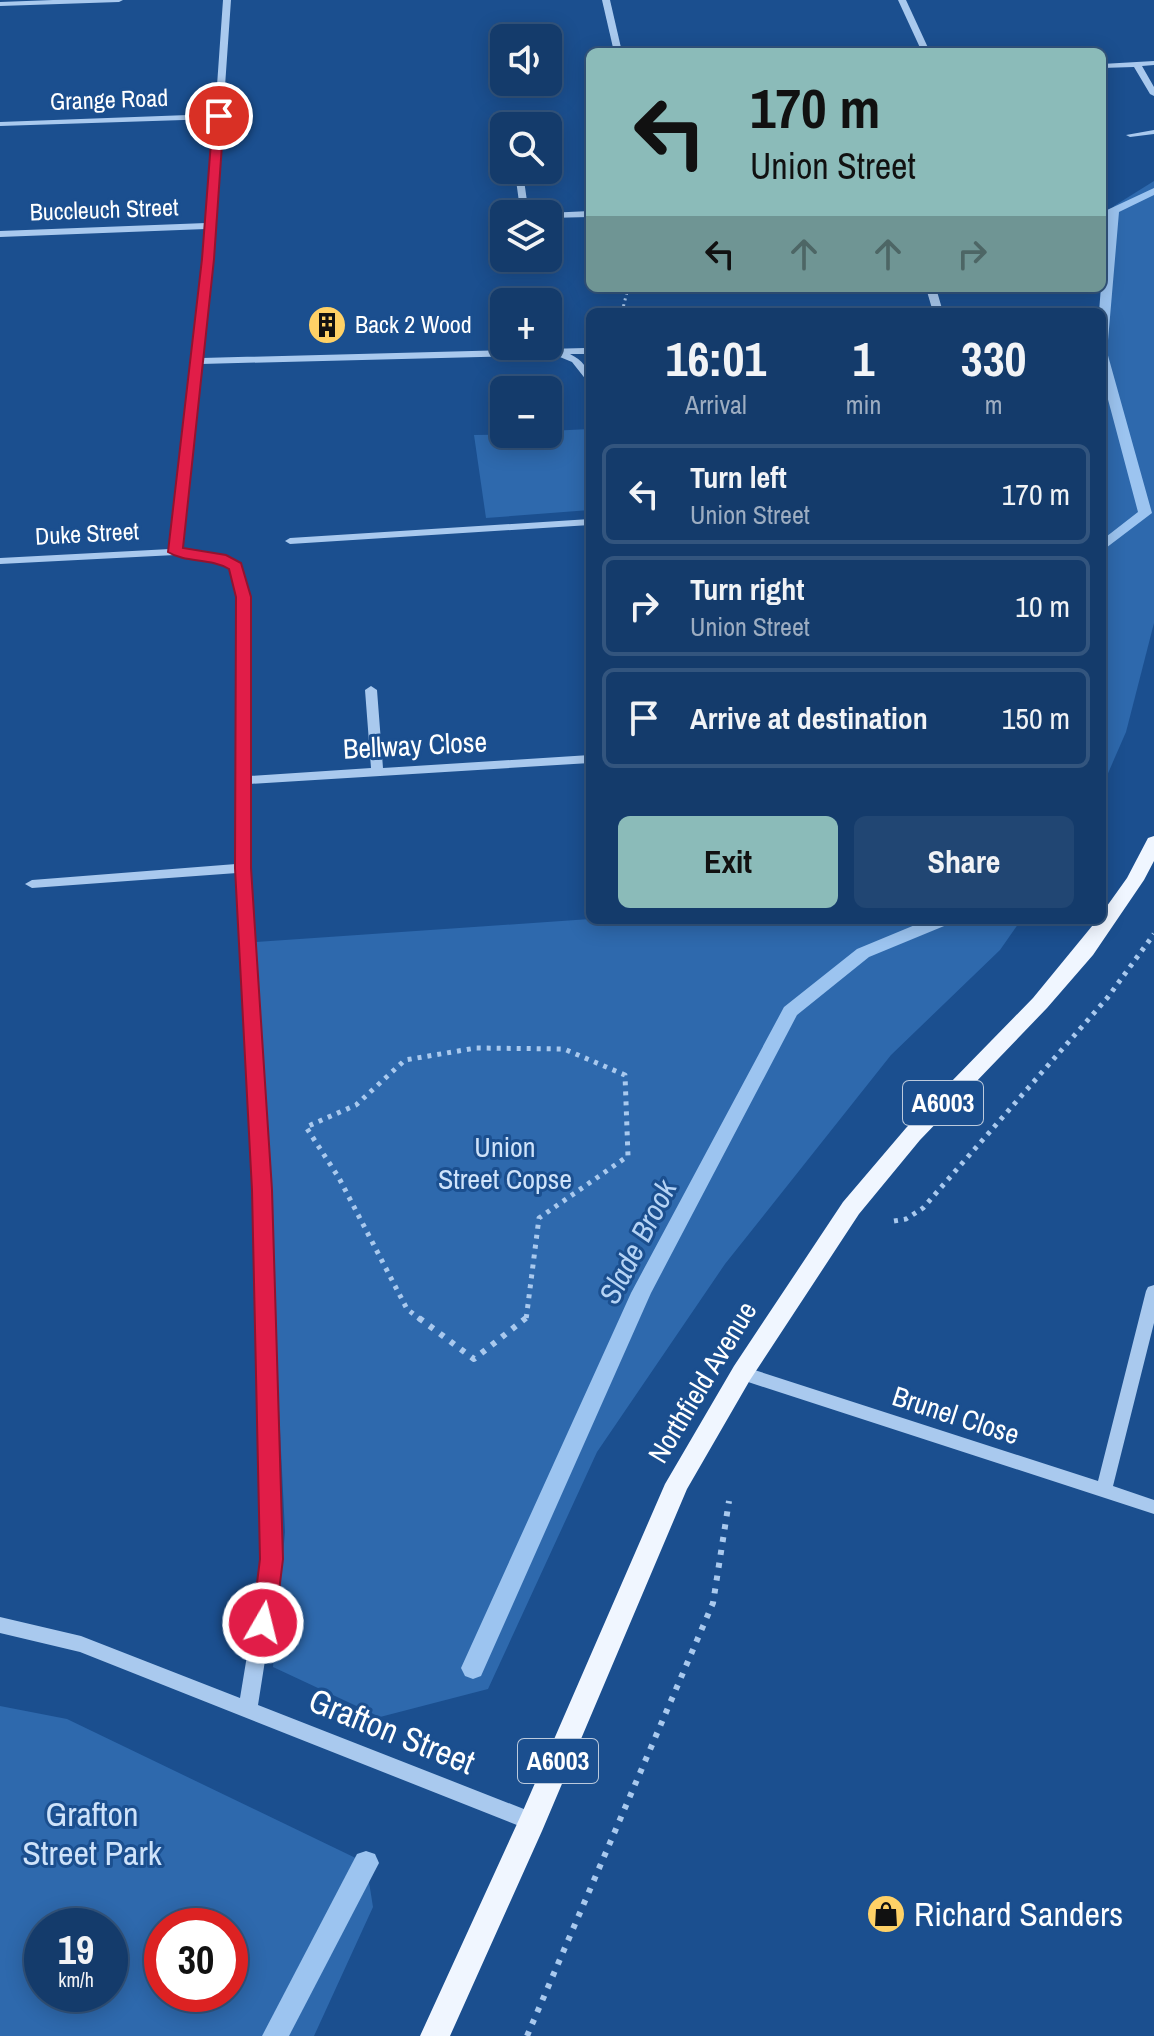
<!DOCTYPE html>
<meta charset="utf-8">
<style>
body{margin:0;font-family:"Archivo Narrow",sans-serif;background:#214673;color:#f1f3f6;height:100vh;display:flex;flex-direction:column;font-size:30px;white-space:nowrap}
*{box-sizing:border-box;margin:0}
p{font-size:26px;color:#9dadc1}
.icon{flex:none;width:44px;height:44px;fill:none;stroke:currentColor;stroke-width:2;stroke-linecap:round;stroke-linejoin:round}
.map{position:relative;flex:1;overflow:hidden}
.sheet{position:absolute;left:586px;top:308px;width:520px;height:616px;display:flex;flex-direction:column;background:#143b6b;border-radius:12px;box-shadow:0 4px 20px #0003,0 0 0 2px #33557e}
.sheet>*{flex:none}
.guide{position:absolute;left:586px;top:48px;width:520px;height:244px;border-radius:12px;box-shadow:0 4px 20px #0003,0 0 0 2px #33557e;background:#8bbbb9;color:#111;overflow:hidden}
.controls{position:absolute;left:490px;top:24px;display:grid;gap:16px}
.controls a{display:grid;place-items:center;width:72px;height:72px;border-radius:12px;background:#143b6b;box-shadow:0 4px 20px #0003,0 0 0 2px #33557e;font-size:40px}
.speed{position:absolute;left:24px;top:1908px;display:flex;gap:16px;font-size:40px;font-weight:700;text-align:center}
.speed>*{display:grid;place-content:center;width:104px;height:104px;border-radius:50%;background:#143b6b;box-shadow:0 4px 20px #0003,0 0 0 2px #33557e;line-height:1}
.speed small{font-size:20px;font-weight:400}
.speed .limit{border:12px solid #d22;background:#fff;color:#111}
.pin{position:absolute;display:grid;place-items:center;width:68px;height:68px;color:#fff;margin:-34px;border:4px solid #fff;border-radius:50%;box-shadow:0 2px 8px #0007}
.me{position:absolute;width:88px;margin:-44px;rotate:8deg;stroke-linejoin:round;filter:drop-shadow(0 0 6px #0008)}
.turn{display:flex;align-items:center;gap:28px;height:168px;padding:0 32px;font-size:36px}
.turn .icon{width:104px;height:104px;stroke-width:2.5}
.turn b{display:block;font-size:56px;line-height:68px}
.lanes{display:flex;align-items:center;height:76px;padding:0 32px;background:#0003;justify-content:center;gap:40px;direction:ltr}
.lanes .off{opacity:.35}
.eta{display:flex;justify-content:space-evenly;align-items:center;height:136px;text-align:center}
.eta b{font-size:48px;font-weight:700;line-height:56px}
.action{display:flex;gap:16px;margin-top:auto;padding:16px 32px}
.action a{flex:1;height:92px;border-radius:12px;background:#8bbbb9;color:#111;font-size:32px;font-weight:700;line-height:92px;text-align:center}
.action a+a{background:#214673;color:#f1f3f6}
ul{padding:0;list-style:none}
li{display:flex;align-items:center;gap:24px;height:100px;margin:0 16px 12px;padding:0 16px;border:4px solid #33557e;border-radius:12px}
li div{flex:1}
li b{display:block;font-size:30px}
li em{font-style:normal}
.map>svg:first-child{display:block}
.green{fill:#2e69ad;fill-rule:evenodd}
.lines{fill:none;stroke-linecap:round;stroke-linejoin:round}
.stream{fill:#9cc4f0;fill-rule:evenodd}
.path-far2{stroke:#a9c9ee;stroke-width:3;stroke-dasharray:2 4;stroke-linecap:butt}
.path-far1{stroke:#a9c9ee;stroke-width:5;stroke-dasharray:4 6;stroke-linecap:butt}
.path{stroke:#a9c9ee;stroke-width:6;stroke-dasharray:5 8;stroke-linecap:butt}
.minor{fill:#a9c9ee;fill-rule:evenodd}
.major{fill:#f0f6ff;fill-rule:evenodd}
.route{fill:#e11d48;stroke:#92132f;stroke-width:2}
.labels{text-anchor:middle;stroke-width:6;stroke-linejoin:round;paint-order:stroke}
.far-street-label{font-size:24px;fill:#fff;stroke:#1b4f8f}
.far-poi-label{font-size:24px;fill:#fff;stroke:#1b4f8f;text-anchor:start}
.shield{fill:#1b4f8f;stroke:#bbcadd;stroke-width:2}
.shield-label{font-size:26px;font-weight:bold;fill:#fff}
.street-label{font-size:28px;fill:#fff;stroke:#1b4f8f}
.park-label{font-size:28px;fill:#cfe3fa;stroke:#1b4f8f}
.water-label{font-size:30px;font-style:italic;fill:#b5d3f5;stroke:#1b4f8f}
.near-street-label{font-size:34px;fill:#fff;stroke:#1b4f8f}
.near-park-label{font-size:34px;fill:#cfe3fa;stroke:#1b4f8f}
.near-poi-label{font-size:34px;fill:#fff;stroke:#1b4f8f;text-anchor:start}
</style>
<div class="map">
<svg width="1154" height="2036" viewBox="0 0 1154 2036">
<rect width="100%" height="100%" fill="#1b4f8f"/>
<g class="green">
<path d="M 1154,181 L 1154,623 L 1126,732 L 1102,787 L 1100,312 L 1107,217 L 1114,206 Z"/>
<path d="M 590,429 L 590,510 L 486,518 L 474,435 L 548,434 L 548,431 Z"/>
<path d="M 590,919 L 1021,920 L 1000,950 L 891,1055 L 725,1264 L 597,1452 L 488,1689 L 380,1717 L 273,1667 L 285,1532 L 256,942 Z"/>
<path d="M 0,1706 L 67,1719 L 366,1863 L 373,1907 L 314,2036 L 0,2036 ZM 42,1926 L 110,1926 L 110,1994 L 42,1994 ZM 162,1926 L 230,1926 L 230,1994 L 162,1994 Z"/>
</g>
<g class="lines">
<g class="stream">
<path d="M 1154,188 L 1154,195 L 1119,212 L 1107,352 L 1152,513 L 1102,551 L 1102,540 L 1138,512 L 1102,377 L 1102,312 L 1099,312 L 1107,210 Z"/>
<path d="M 927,920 L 952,920 L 949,924 L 869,957 L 797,1015 L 651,1293 L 481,1676 L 473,1679 L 465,1676 L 461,1668 L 631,1293 L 784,1007 L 857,949 Z"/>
<path d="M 366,1851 L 375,1854 L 379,1863 L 289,2036 L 262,2036 L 357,1854 Z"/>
</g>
<path class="path-far2" d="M 622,312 L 628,288"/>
<g class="path-far1">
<path d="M 894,1221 L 906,1219 L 923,1208 L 1108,997 L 1154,934"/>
<path d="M 421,1320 L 407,1309 L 339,1178 L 306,1127 L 356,1105 L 405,1060 L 476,1048 L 564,1049 L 625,1075 L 628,1156 L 539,1218 L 526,1320"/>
</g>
<g class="path">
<path d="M 419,1318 L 474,1359 L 526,1318"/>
<path d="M 527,2036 L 713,1603 L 729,1501"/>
</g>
<g class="minor">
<path d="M 53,0 L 123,0 L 119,2 L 0,6 L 0,2 Z"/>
<path d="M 223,0 L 231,0 L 213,259 L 202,358 L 585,348 L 590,351 L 585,354 L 570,354 C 582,360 590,369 590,382 L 587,381 L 572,362 L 555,355 L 201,364 L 181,549 L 225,556 L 242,566 L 249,597 L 249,776 L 371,768 L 365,690 L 371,686 L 377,690 L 383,768 L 590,755 L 590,763 L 249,784 L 250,868 L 270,1190 L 281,1559 L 258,1705 L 539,1815 L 542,1822 L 539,1829 L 532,1831 L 80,1652 L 0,1633 L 0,1617 L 81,1636 L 240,1698 L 263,1559 L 254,1190 L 237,873 L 32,888 L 25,884 L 32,880 L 236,864 L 237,597 L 231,568 L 218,561 L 175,555 L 0,564 L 0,558 L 170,549 L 206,229 L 0,237 L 0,231 L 206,223 L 214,119 L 0,126 L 0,122 L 215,114 Z"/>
<path d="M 602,0 L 610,0 L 622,52 L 614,52 Z"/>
<path d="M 898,0 L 906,0 L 930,52 L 922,52 Z"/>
<path d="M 1154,61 L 1154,65 L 1142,66 L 1154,87 L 1154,96 L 1150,94 L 1134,67 L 1102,68 L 1102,64 Z"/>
<path d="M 1154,130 L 1154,134 L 1130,137 L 1126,135 Z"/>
<path d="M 520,177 L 524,180 L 527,201 L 547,213 L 590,211 L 590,217 L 548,218 L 548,214 L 538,214 L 519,202 L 516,180 Z"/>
<path d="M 926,288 L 936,288 L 943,312 L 933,312 Z"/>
<path d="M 590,519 L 590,525 L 290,544 L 285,541 L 290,538 Z"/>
<path d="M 1154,1285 L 1154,1323 L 1113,1486 L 1154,1500 L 1154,1514 L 742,1380 L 736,1378 L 734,1373 L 736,1368 L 742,1366 L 1098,1481 L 1146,1291 L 1148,1287 Z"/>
</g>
<path class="major" d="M 1154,836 L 1154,861 L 1144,880 L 1093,955 L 1047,1008 L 920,1140 L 859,1214 L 750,1380 L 687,1489 L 542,1831 L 450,2036 L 420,2036 L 522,1813 L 665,1484 L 734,1366 L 843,1202 L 906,1128 L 1033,998 L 1097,920 L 1102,920 L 1102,913 L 1127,878 L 1148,838 Z"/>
</g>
<path class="route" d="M 219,113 L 224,116 L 214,259 L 183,548 L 226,555 L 241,563 L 251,597 L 251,868 L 272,1190 L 283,1559 L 275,1623 L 272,1630 L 263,1633 L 255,1630 L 252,1623 L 260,1559 L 252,1190 L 235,868 L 236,597 L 229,569 C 211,558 185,563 168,552 L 202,259 L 213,116 Z"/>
<defs>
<symbol id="building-disc" viewBox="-11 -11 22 22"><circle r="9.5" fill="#ffd166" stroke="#1b4f8f"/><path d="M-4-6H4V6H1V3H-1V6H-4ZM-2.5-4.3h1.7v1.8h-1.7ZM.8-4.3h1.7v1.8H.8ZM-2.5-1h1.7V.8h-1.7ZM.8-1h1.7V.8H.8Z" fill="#111"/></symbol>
<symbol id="shop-disc" viewBox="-11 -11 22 22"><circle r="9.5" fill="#ffd166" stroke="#1b4f8f"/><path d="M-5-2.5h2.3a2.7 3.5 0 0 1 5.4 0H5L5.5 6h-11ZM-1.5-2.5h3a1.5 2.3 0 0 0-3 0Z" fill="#111"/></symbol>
</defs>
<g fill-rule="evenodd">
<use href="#building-disc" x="305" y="303" width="44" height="44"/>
<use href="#shop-disc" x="864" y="1892" width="44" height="44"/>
</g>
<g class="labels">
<g class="far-street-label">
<text transform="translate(109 100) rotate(-2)" y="8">Grange Road</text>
<text transform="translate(104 210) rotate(-2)" y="8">Buccleuch Street</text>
<text transform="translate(87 534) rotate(-3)" y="8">Duke Street</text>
</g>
<g class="far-poi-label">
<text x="355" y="333">Back 2 Wood</text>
</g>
<g class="shield">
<rect x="903" y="1081" width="80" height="44" rx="6"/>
<rect x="518" y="1739" width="80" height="44" rx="6"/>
</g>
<g class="shield-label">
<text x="943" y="1112">A6003</text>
<text x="558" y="1770">A6003</text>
</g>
<g class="street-label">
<text transform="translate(415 745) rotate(-3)" y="10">Bellway Close</text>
<text transform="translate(702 1382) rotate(-59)" y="10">Northfield Avenue</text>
<text transform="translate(956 1415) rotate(18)" y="10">Brunel Close</text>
</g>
<g class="park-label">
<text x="505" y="1157">Union<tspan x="505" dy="32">Street Copse</tspan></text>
</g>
<g class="water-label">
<text transform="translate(638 1242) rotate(-63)" y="10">Slade Brook</text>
</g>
<g class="near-street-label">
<text transform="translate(392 1731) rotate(22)" y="12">Grafton Street</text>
</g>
<g class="near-park-label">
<text x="92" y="1826">Grafton<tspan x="92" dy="39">Street Park</tspan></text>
</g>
<g class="near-poi-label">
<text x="914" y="1926">Richard Sanders</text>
</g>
</g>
</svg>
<div class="controls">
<a><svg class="icon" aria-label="sound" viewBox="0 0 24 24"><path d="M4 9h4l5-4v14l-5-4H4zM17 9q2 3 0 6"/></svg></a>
<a><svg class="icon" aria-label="search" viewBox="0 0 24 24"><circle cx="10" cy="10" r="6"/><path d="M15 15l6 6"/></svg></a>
<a><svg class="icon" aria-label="layers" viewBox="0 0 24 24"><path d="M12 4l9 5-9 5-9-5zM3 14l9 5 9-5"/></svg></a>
<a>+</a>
<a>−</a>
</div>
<div class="speed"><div>19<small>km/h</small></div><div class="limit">30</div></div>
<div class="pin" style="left:219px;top:116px;background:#d93025"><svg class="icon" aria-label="arrive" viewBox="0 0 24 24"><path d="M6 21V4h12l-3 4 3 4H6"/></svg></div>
<svg class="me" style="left:263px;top:1623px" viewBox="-20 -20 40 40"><circle r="17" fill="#e11d48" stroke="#fff" stroke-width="3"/><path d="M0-11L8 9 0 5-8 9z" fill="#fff"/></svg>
<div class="guide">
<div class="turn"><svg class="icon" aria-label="left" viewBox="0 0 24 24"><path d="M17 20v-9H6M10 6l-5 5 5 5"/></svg><div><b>170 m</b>Union Street</div></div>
<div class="lanes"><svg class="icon" aria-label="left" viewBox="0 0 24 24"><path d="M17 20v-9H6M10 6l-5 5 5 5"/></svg><svg class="icon off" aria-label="ahead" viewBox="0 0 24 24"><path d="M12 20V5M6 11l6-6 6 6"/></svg><svg class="icon off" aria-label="ahead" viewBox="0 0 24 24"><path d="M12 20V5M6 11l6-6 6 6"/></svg><svg class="icon off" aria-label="right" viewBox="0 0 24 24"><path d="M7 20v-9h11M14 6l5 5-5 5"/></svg></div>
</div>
<section class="sheet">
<div class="eta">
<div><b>16:01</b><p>Arrival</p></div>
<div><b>1</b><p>min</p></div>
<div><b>330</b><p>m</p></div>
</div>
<ul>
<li><svg class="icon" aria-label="left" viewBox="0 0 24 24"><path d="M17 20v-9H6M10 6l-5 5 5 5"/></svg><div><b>Turn left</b><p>Union Street</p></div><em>170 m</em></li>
<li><svg class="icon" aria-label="right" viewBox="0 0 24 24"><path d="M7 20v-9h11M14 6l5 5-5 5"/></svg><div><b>Turn right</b><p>Union Street</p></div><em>10 m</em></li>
<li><svg class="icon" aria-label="arrive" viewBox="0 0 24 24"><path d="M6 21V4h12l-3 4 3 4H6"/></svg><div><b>Arrive at destination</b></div><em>150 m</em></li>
</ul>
<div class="action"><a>Exit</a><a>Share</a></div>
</section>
</div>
